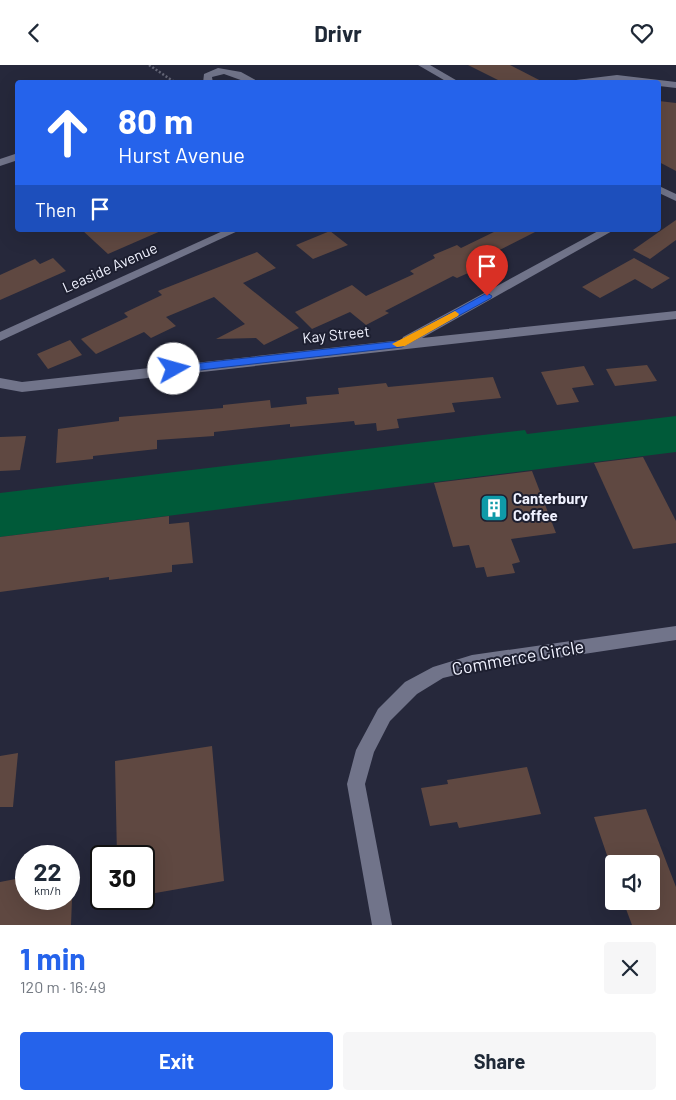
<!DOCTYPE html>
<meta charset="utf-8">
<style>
body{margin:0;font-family:Barlow,sans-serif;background:#f6f6f7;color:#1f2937;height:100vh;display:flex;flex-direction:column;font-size:19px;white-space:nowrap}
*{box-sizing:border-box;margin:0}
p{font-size:16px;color:#747a83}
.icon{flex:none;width:28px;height:28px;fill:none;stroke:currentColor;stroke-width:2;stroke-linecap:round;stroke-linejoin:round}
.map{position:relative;height:860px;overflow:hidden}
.sheet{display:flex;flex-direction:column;background:#fff;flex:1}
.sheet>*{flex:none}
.hud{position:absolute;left:15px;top:15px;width:646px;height:152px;border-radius:5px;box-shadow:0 5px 20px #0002;background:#2563eb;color:#fff;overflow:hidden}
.tools{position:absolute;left:605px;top:790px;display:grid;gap:10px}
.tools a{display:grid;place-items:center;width:55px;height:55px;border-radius:5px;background:#fff;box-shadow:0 5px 20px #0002;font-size:25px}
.speed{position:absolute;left:15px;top:780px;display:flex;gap:10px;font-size:25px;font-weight:700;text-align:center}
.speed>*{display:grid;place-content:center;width:65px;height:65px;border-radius:50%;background:#fff;box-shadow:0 5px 20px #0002;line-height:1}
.speed small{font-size:12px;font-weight:400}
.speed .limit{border:2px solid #111;border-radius:8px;background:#fff;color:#111}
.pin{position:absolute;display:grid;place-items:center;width:42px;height:42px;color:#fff;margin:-51px -21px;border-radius:50% 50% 50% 0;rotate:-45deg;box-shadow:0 0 5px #0007}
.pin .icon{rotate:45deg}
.me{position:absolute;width:55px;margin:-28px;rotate:83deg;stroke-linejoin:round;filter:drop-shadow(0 0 4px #0008)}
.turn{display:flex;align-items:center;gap:18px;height:105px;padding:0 20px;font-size:22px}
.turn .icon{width:65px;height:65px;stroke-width:2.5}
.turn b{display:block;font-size:35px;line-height:42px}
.then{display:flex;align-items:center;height:48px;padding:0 20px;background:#0003;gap:10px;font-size:19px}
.round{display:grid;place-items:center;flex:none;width:52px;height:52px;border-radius:5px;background:#f6f6f7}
.overview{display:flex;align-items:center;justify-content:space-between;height:85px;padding:0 20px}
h1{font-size:30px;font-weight:700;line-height:38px;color:#2563eb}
.cta{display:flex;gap:10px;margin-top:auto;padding:10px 20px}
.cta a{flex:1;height:58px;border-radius:5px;background:#2563eb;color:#fff;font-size:20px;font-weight:700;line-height:58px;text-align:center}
.cta a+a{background:#f6f6f7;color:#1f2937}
header{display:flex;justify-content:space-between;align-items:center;height:65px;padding:0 20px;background:#fff;font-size:22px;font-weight:700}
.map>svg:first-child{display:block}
.green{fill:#005a39}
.building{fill:#5f4841}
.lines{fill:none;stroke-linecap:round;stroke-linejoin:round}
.path{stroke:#656778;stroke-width:2.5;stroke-dasharray:2 2;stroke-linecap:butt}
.street{fill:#71748a;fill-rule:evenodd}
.route{fill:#2563eb;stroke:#184099}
.slow{fill:#f59e0b}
.labels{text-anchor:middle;stroke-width:4;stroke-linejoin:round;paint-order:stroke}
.street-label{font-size:15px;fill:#f0f2ff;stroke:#1d1f30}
.poi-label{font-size:15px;font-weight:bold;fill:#f0f2ff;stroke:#1d1f30;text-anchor:start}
.near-street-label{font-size:18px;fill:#f0f2ff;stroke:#1d1f30}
</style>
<header><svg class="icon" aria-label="back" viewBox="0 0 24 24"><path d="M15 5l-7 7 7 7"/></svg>Drivr<svg class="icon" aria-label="heart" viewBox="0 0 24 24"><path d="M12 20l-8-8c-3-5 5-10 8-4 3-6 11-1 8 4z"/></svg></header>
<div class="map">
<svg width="676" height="860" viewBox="0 0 676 860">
<rect width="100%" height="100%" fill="#26283b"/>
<path class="green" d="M 676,351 L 676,387 L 0,472 L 0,428 L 525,365 L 527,369 Z"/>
<g class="building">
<path d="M 468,0 L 510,0 L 545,18 L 504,18 Z"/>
<path d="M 659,36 L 676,38 L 676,106 L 659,97 Z"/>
<path d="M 676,155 L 676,175 L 650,194 L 633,185 Z"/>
<path d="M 82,165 L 163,165 L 108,189 Z"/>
<path d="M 498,165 L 539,165 L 478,196 L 482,199 L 475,202 L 477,204 L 457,213 L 453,211 L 385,246 L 389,248 L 366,260 L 350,247 L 312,264 L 295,247 L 352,220 L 366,231 L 414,209 L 410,206 L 435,193 L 433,190 L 457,180 L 461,183 Z"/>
<path d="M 330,166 L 348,180 L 313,194 L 296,180 Z"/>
<path d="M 257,187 L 276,203 L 243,218 L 299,263 L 264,280 L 256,273 L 216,274 L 245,259 L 214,232 L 166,252 L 176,261 L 151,273 L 144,267 L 96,289 L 81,274 L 128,252 L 124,248 L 162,230 L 158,226 Z"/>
<path d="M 53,193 L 66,206 L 0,235 L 0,210 L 35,194 L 40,199 Z"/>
<path d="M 634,193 L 670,213 L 652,224 L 635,214 L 600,233 L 582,222 Z"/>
<path d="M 70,275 L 82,290 L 48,304 L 37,289 Z"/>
<path d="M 647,300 L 657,316 L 615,321 L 606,304 Z"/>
<path d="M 584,301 L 594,320 L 572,323 L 579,337 L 557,340 L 541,307 Z"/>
<path d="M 493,312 L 501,333 L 452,338 L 455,347 L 397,354 L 399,363 L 377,366 L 376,358 L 355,360 L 354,356 L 290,362 L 290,359 L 214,367 L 214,371 L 157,375 L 157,384 L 93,391 L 93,394 L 56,398 L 58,364 L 119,356 L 119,352 L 223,343 L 223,340 L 270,335 L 271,343 L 307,339 L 306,332 L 339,329 L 338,323 L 386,318 L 388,322 Z"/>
<path d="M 26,371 L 20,405 L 0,406 L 0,372 Z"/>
<path d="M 643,392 L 676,456 L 676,478 L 633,484 L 594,398 Z"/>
<path d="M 532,406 L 556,468 L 511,474 L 520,497 L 512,499 L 515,508 L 487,512 L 484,502 L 476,503 L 469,480 L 453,482 L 434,418 Z"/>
<path d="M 169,451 L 169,459 L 189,457 L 193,498 L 172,500 L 172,507 L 109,515 L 109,512 L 0,527 L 0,472 Z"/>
<path d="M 212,681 L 224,816 L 144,830 L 144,791 L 117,791 L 115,696 Z"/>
<path d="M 18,688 L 13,742 L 0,742 L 0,691 Z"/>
<path d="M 527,702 L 541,749 L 459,763 L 457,757 L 430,761 L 421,723 L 448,719 L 447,715 Z"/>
<path d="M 646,744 L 676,822 L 676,860 L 632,860 L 623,836 L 651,836 L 651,799 L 610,799 L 594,752 Z"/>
<path d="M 26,812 L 26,834 L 72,834 L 71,860 L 0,860 L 0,817 Z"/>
</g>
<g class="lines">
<path class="path" d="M 149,0 L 176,18"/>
<g class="street">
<path d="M 418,0 L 430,0 L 461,18 L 449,18 Z"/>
<path d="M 218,3 L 241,7 L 261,18 L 249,18 L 224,9 L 212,12 L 213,18 L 203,18 L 204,9 Z"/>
<path d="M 617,10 L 676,17 L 676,23 L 659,21 L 659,18 L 617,16 L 572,18 L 576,15 Z"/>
<path d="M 18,88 L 18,95 L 0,101 L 0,94 Z"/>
<path d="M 659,121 L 676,129 L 676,136 L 659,128 Z"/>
<path d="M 225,165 L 240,165 L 0,276 L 0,267 Z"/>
<path d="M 600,165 L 614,165 L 422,273 L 676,246 L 676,254 L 22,327 L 0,323 L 0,313 L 22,317 L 402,275 L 403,272 Z"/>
<path d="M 676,561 L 676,575 L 472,606 L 443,613 L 417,629 L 390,656 L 374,687 L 365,719 L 392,860 L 372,860 L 347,719 L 356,685 L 378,644 L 405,617 L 433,602 L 472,590 Z"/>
</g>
</g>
<path class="route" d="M 487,228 L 492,231 L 491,233 L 402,282 L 174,308 L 169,304 L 174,301 L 399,276 Z"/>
<path class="slow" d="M 455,246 L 459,249 L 458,251 L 405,281 L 397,282 L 392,279 Z"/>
<defs>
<symbol id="building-square" viewBox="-11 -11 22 22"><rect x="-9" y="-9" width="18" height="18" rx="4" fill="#0f9aa8" stroke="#1d1f30"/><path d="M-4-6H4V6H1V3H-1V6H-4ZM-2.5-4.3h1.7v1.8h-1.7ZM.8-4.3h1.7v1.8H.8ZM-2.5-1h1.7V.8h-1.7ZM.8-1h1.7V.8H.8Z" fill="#fff"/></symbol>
</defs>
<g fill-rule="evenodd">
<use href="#building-square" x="478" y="427" width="32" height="32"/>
</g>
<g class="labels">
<g class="street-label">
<text transform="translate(110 203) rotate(-24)" y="5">Leaside Avenue</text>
<text transform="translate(336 270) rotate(-6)" y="5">Kay Street</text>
</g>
<g class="poi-label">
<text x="513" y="439">Canterbury<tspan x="513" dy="17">Coffee</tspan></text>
</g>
<g class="near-street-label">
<text transform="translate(518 593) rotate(-10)" y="6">Commerce Circle</text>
</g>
</g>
</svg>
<div class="tools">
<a><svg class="icon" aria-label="sound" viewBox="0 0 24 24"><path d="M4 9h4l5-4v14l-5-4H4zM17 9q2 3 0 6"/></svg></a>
</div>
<div class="speed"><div>22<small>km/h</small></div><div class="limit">30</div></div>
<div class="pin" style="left:487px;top:231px;background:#d93025"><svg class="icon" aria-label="arrive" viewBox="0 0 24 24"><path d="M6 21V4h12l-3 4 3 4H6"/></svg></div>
<svg class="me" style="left:174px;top:304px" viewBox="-20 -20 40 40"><circle r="19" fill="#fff"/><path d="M0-13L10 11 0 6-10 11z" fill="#2563eb"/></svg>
<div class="hud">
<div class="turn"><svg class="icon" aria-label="ahead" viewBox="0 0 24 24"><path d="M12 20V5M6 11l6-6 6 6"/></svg><div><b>80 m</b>Hurst Avenue</div></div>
<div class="then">Then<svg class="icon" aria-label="arrive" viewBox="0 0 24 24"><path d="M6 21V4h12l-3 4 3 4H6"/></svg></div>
</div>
</div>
<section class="sheet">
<div class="overview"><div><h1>1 min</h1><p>120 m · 16:49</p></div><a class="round"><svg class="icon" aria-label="close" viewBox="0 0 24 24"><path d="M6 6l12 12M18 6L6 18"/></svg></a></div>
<div class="cta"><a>Exit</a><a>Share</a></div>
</section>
